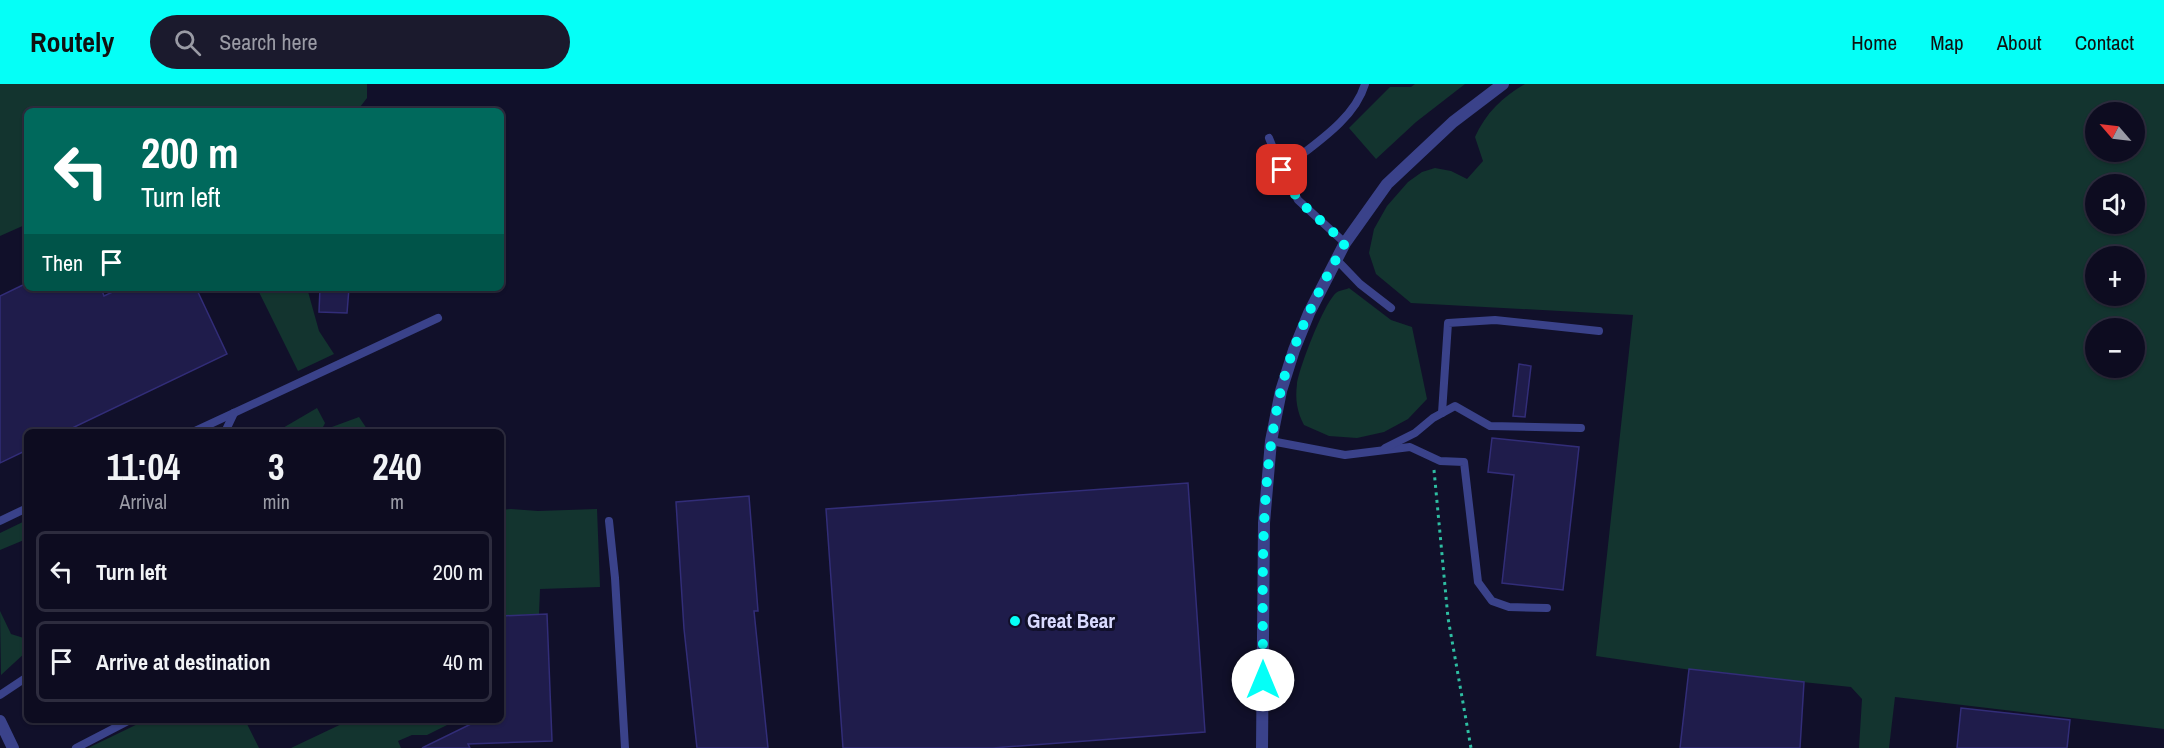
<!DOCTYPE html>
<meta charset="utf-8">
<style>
body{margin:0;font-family:"Archivo Narrow",sans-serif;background:#1b1a2d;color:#f1f3f6;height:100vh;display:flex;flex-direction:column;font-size:22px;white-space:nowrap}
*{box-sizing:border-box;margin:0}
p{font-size:20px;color:#9a9ba5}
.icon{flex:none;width:33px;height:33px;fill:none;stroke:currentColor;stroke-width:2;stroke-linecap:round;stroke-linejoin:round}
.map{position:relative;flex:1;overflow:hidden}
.details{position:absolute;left:24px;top:345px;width:480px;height:294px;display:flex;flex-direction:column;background:#0d0c20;border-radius:9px;box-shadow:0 2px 4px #0004,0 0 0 2px #2d2c3e}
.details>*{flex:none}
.top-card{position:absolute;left:24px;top:24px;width:480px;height:183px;border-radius:9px;box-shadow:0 2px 4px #0004,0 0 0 2px #2d2c3e;background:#00695c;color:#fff;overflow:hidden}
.needle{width:39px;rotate:298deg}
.fabs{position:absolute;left:2085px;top:18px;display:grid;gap:12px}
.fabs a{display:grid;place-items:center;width:60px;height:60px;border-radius:50%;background:#0d0c20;box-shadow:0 2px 4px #0004,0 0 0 2px #2d2c3e;font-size:30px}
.pin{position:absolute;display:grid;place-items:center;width:51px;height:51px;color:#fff;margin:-26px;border-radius:12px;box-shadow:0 3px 9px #0006}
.me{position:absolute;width:66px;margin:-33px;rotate:0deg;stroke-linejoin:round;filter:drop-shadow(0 0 4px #0008)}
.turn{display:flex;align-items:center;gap:21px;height:126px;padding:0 18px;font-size:27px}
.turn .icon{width:78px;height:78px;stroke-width:2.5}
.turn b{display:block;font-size:42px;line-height:51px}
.then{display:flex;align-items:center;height:57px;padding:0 18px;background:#0003;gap:12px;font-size:22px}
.eta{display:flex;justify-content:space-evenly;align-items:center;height:102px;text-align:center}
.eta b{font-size:36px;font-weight:800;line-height:42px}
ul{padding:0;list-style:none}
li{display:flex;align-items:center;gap:18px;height:81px;margin:0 12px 9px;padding:0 6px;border:3px solid #2d2c3e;border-radius:9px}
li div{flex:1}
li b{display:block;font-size:22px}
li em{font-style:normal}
header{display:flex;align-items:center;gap:36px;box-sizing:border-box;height:84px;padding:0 30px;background:#05fff7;color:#111}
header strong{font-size:28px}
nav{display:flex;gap:33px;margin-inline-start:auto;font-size:21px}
.search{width:420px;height:54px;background:#1b1a2d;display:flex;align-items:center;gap:15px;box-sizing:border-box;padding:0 21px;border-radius:33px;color:#9a9ba5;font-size:22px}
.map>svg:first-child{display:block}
.green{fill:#13342f;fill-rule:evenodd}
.building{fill:#1f1c4b;stroke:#322d78;stroke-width:1.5}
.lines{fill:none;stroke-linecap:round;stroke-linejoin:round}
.path{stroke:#2ebea2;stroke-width:3;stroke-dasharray:3 4.5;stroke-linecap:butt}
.lane{stroke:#3a428a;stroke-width:8}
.street{stroke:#3a428a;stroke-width:12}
.route{stroke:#05fff7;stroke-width:10;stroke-dasharray:0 18}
.poi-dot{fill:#05fff7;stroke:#11102a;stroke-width:2}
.labels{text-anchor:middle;stroke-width:6;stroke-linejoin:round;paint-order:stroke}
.poi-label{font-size:21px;font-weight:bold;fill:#d9daff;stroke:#11102a;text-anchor:start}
</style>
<header>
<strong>Routely</strong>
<div class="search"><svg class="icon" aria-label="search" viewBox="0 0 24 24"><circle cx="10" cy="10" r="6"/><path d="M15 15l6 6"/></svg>Search here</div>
<nav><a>Home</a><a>Map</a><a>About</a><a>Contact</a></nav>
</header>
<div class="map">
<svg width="2164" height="664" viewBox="0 0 2164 664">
<rect width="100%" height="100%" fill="#11102a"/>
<g class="green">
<path d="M 0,0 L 367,0 L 367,14 L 357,27 L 27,27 L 27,140 L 0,152 Z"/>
<path d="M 1415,0 L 1465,0 L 1416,38 L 1376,75 L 1349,44 L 1390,3 L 1411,3 Z"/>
<path d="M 1525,0 L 2164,0 L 2164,645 L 1895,613 L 1889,664 L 1859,664 L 1862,615 L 1851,603 L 1705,588 L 1596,572 L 1633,231 L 1411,219 L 1376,190 L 1369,169 L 1374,145 L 1387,122 L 1408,98 L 1422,88 L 1435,84 L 1451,87 L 1467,95 L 1483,77 L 1475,53 C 1486,29 1502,13 1525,0 ZM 2096,28 L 2134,28 L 2134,68 L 2096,68 ZM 2096,100 L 2134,100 L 2134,140 L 2096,140 ZM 2096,172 L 2134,172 L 2134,212 L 2096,212 ZM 2096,244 L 2134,244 L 2134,284 L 2096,284 Z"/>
<path d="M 257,204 L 307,204 L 319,247 L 334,270 L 298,287 Z"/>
<path d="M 1349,204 L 1391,236 L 1412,243 L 1427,315 L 1408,335 L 1384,348 L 1357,354 L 1329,352 L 1304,341 C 1297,328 1295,315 1297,300 C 1299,284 1324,219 1336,209 C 1339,206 1345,206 1349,204 Z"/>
<path d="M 317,324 L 325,339 L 321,347 L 359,333 L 369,348 L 276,348 Z"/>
<path d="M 511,425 L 538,427 L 597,425 L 600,503 L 540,505 L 539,530 L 501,532 L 501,426 Z"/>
<path d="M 27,436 L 27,461 L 24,456 L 0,466 L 0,449 Z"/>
<path d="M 0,527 L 11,550 L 27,555 L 27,567 L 1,591 Z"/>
<path d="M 146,636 L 245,636 L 259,664 L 88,664 Z"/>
<path d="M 350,636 L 457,636 L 427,651 L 412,651 L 398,657 L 401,664 L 291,664 Z"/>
</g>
<g class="building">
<path d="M 27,199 L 27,204 L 101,204 L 104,212 L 121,204 L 196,204 L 227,270 L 64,348 L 27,348 L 27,366 L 0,379 L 0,212 Z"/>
<path d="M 320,204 L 349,204 L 347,229 L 319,228 Z"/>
<path d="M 1519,280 L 1531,282 L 1525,333 L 1513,332 Z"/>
<path d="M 1492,354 L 1579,363 L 1563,506 L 1502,499 L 1514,391 L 1488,388 Z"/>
<path d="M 1188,399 L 1205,648 L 993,664 L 843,664 L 826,425 Z"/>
<path d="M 749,412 L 758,527 L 754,527 L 768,664 L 697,664 L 684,545 L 676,418 Z"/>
<path d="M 547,530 L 552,657 L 468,660 L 470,664 L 422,664 L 473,639 L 473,636 L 501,636 L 501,532 Z"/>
<path d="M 1689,585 L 1804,598 L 1800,664 L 1680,664 Z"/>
<path d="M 1961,624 L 2070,636 L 2067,664 L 1957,664 Z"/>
</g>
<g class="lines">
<path class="path" d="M 1434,386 L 1448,534 L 1471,664"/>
<g class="lane">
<path d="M 1269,54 L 1282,86 L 1298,116 L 1345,159"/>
<path d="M 1282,86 C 1311,62 1354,37 1365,0"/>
<path d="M 1336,175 L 1360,200 L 1391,224"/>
<path d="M 1442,329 L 1448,239 L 1495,236 L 1599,247"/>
<path d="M 193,348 L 438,234"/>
<path d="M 225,348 L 234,329"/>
<path d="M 1271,357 L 1345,371 L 1410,363 L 1440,377 L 1464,378 L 1478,498 L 1492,517 L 1509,523 L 1547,524"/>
<path d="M 1385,364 L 1415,349 L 1433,334 L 1455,322 L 1490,342 L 1581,344"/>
<path d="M 0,437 L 27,424"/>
<path d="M 609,437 L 615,494 L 625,664"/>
<path d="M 0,611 L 27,593"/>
<path d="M 76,664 L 130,636"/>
</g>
<g class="street">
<path d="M 0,637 L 13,664"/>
<path d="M 1262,664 L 1264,439 L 1271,357 L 1281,307 L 1294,266 L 1309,229 L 1345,159 L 1387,100 L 1453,38 L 1503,0"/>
</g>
</g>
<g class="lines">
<path class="route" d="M 1263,596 C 1263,501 1259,403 1280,310 C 1292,257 1319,206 1345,159 L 1298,116 L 1282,86"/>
</g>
<circle class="poi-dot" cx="1015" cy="537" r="6"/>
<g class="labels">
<g class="poi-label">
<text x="1027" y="544">Great Bear</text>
</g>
</g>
</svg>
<div class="fabs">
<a><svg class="needle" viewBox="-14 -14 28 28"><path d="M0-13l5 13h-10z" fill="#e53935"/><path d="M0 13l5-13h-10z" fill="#9a9ba5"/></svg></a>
<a><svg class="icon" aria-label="sound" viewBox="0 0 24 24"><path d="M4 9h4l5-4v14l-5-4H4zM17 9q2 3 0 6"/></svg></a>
<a>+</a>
<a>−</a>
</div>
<div class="pin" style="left:1282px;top:86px;background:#d93025"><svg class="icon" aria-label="arrive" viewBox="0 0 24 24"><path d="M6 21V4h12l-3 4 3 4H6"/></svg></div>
<svg class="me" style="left:1263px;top:596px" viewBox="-20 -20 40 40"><circle r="19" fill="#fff"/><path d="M0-13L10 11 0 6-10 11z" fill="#05fff7"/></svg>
<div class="top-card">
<div class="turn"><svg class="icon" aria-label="left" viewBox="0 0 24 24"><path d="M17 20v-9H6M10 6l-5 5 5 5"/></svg><div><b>200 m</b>Turn left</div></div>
<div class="then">Then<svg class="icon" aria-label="arrive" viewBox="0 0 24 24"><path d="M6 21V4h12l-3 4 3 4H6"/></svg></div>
</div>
<section class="details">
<div class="eta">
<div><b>11:04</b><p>Arrival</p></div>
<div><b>3</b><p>min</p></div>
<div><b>240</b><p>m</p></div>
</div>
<ul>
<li><svg class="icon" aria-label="left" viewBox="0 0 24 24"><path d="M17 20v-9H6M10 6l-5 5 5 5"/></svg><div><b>Turn left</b></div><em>200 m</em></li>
<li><svg class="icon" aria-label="arrive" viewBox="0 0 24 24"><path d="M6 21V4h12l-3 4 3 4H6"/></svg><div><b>Arrive at destination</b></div><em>40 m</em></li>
</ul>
</section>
</div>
